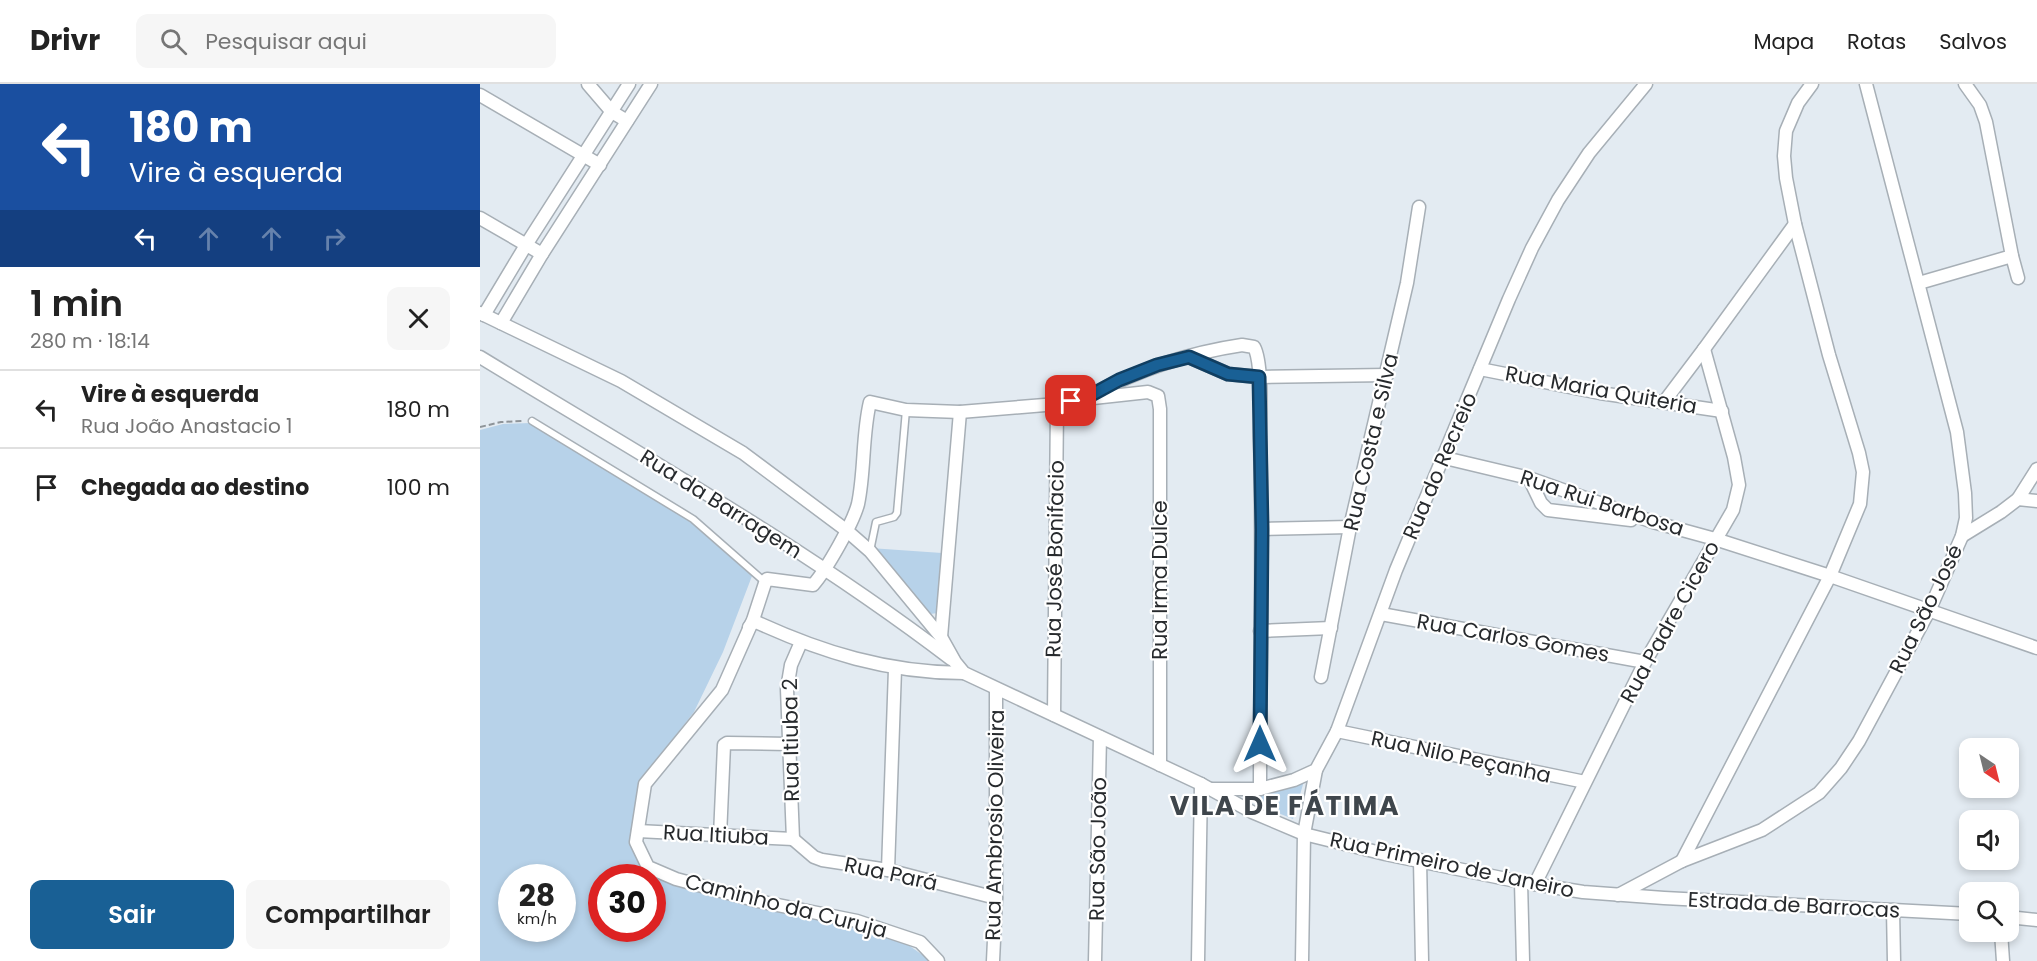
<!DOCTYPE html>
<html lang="pt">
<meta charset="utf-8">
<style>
body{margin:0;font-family:Poppins,sans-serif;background:#f6f6f6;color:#222;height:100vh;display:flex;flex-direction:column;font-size:22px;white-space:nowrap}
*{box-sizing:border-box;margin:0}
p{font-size:20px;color:#767676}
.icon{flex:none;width:33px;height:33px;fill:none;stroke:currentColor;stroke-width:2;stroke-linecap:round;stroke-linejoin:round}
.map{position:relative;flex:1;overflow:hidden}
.sheet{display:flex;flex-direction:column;background:#fff;width:480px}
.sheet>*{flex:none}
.hud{background:#1a4fa0;color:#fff;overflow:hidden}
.needle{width:39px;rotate:145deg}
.buttons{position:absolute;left:1479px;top:654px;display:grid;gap:12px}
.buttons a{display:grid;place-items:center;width:60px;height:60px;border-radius:12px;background:#fff;box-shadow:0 3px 9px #0003;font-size:30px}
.speed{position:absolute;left:18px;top:780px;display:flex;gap:12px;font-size:30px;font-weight:700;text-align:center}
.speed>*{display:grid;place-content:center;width:78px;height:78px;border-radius:50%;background:#fff;box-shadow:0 3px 9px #0003;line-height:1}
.speed small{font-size:15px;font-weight:400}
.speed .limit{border:9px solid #d22;background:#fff;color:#111}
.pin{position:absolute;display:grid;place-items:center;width:51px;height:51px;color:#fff;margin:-26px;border-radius:12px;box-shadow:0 3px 9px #0006}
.me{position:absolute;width:66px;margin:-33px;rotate:0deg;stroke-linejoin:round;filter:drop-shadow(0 0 4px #0008)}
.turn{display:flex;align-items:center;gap:21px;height:126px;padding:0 30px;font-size:27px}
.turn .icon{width:78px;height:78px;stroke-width:2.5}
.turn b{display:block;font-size:42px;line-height:51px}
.lanes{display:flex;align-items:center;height:57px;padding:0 30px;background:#0003;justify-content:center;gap:30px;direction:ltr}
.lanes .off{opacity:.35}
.round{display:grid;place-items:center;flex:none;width:63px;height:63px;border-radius:12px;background:#f6f6f6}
.headline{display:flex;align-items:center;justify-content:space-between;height:102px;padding:0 30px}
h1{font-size:36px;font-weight:600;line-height:45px}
.action{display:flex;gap:12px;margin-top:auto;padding:12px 30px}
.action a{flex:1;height:69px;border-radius:12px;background:#196095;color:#fff;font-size:24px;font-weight:600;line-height:69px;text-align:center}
.action a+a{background:#f6f6f6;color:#222}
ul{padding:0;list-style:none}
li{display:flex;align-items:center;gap:18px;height:78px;padding:0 30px;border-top:2px solid #e0e0e0}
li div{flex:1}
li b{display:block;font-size:22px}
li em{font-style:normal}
header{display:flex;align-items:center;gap:36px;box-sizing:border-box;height:84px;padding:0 30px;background:#fff;border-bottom:2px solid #e0e0e0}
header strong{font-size:28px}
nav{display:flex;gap:33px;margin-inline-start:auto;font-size:21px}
.search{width:420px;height:54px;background:#f6f6f6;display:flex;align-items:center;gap:15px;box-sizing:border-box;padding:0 21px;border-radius:12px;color:#767676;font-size:22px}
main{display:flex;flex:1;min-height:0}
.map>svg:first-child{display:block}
.green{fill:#b7d2e9;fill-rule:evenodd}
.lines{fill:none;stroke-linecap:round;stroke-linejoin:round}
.service-casing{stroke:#a7afb6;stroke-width:9}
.minor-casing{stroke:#a7afb6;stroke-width:15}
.path{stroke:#8e9499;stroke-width:2;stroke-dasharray:6 3;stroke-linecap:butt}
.service{stroke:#fff;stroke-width:6}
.minor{stroke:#fff;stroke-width:12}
.route-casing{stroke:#103e61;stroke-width:15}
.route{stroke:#196095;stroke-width:10}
.labels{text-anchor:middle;stroke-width:4.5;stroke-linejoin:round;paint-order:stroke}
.street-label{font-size:21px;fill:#272a2d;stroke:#fff}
.district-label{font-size:27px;font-weight:bold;letter-spacing:1.5px;fill:#3f464c;stroke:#fff}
</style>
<header>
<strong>Drivr</strong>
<div class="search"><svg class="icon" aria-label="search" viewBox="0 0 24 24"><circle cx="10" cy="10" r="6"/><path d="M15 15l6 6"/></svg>Pesquisar aqui</div>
<nav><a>Mapa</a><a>Rotas</a><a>Salvos</a></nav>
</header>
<main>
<section class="sheet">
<div class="hud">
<div class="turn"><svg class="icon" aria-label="left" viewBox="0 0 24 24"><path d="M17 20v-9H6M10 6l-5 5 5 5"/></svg><div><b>180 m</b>Vire à esquerda</div></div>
<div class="lanes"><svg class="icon" aria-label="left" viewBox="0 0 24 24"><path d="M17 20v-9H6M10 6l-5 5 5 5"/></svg><svg class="icon off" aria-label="ahead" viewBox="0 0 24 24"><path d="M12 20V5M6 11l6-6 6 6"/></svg><svg class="icon off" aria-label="ahead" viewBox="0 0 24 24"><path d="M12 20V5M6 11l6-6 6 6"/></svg><svg class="icon off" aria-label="right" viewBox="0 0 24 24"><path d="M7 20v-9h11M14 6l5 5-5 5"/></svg></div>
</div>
<div class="headline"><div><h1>1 min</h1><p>280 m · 18:14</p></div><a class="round"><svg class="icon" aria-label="close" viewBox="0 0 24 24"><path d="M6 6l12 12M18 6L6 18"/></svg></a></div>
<ul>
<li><svg class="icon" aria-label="left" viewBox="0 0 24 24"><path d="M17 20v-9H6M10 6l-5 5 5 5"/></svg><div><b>Vire à esquerda</b><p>Rua João Anastacio 1</p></div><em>180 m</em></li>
<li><svg class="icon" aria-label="arrive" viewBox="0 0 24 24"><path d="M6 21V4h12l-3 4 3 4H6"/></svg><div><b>Chegada ao destino</b></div><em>100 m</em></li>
</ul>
<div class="action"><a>Sair</a><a>Compartilhar</a></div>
</section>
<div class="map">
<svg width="1557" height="877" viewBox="0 0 1557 877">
<rect width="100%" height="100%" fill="#e3ebf2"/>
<g class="green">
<path d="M 51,339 L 209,437 L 272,492 L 243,568 L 214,628 L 160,697 L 151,760 L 164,785 L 250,814 L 417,853 L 451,877 L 0,877 L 0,346 L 23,340 ZM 32,794 L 82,794 L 82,844 L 32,844 ZM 122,794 L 172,794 L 172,844 L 122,844 Z"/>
<path d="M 390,464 L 462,469 L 462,517 L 458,529 L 450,530 Z"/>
<path d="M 824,697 L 813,735 L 783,723 L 780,716 L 781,709 Z"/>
</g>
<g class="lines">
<defs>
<g id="service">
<path d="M 52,337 L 213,435 L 285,498"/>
<path d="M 390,467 L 396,438 L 414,433 L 417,429 L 426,326"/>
</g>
<g id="minor">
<path d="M 108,0 L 132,28 L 147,37"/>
<path d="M 1485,0 L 1500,21 L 1506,38 L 1532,172 L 1538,194"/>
<path d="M 0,11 L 120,81"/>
<path d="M 0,134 L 62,170"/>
<path d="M 1439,199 L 1532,172"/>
<path d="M 0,229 L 141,297 L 263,369 L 366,446 L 390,467 L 461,553 L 475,578 L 484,589 L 721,700 L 772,728 L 824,750 L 905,770 L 1041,798 L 1103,808 L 1184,814 L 1490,830"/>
<path d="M 4,231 L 46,161 L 149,0"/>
<path d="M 21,239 L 62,170 L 171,0"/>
<path d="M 0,273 C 159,370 323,462 471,575"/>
<path d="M 709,273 L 748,290 L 779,293 L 907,291"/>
<path d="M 1000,285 L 1120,309 L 1242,327"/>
<path d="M 611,311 C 658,286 708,269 762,261 L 774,263 C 783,279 780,333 780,353 C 783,471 780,588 780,705"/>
<path d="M 1184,318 L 1224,265 L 1315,140"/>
<path d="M 965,374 L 1049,394 L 1173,438 L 1235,455 L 1350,492 L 1557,564"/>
<path d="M 1049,394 L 1061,419 L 1068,426 L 1151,436"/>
<path d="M 1538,415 L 1557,385"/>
<path d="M 782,445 L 870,443"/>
<path d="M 1482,452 L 1521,428 L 1538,415 L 1557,417"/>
<path d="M 901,530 L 1165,578"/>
<path d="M 269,543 L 274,537 C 341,568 408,589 484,589"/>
<path d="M 780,547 L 851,544"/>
<path d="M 461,553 L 480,328"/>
<path d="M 841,593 L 870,443 L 927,199 L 939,123"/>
<path d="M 574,631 L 577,320"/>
<path d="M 857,647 L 1105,698"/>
<path d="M 732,705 L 780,705 L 814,696 L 836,686 L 857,647 L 916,486 L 1029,215 L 1052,164 L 1078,116 L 1109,69 L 1166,0"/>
<path d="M 158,747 L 313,755"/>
<path d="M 240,752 L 244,661 L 247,659 L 309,660"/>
<path d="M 313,755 L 334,773 L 342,776 L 408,786 L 516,814"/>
<path d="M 313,755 L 307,605 L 311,581 L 321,558"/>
<path d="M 940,776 L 942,877"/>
<path d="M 1202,777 L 1350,492 L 1380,420 L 1383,388 L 1379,369 L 1349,271 L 1315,140 L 1306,94 L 1304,72 L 1306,47 L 1318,19 L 1332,0"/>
<path d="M 408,786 L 415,585"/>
<path d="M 1041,798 L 1043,877"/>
<path d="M 1055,800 L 1165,578 L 1253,426 L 1259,401 L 1254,373 L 1224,265"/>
<path d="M 1138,811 L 1202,777 L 1282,746 L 1339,709 L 1361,684 L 1379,657 L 1449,527 L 1482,452 L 1486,434 L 1485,409 L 1477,348 L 1386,0"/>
<path d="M 1413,826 L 1414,877"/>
<path d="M 1528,833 L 1557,836"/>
<path d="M 1521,848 L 1523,877"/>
<path d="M 458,877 L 440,858 L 377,837 L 278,817 L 196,795 L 168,783 L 156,758 L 165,700 L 242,606 L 273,536 L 286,496 L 287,495 L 333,501 C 347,485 373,439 378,420 C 385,387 382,351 390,318 L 426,326 L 480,328 L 577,320 L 604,315 L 668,308 L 678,312 L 680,325 L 680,681"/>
<path d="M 513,877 L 516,814 L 516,605"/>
<path d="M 615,877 L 620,653"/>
<path d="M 718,877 L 721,700"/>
<path d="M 822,877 L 824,750 L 836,686"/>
</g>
</defs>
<use href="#service" class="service-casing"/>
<use href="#minor" class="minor-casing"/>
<path class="path" d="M 0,343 L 21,338 L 42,337"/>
<use href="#service" class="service"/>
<use href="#minor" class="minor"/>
</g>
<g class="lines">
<defs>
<path id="route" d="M 591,317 L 604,315 L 639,296 L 677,281 L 709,273 L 748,290 L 779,293 L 782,445 L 780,660"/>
</defs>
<use href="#route" class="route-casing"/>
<use href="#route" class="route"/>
</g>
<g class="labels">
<g class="street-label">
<text transform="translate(1121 306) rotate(10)" y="7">Rua Maria Quiteria</text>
<text transform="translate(891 358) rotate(-77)" y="7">Rua Costa e Silva</text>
<text transform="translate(960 382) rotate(-67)" y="7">Rua do Recreio</text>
<text transform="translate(1122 419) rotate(18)" y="7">Rua Rui Barbosa</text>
<text transform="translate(241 420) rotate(32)" y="7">Rua da Barragem</text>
<text transform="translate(575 475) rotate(-89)" y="7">Rua José Bonifacio</text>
<text transform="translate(680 496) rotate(-90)" y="7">Rua Irma Dulce</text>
<text transform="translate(1446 525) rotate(-64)" y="7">Rua São José</text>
<text transform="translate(1190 538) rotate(-61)" y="7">Rua Padre Cicero</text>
<text transform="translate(1033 554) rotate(10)" y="7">Rua Carlos Gomes</text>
<text transform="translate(311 656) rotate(-91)" y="7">Rua Itiuba 2</text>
<text transform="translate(981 673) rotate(12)" y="7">Rua Nilo Peçanha</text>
<text transform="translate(515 741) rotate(-89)" y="7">Rua Ambrosio Oliveira</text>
<text transform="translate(236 751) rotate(3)" y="7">Rua Itiuba</text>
<text transform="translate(618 765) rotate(-89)" y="7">Rua São João</text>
<text transform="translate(972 781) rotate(12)" y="7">Rua Primeiro de Janeiro</text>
<text transform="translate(411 790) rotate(12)" y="7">Rua Pará</text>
<text transform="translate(1314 821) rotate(3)" y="7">Estrada de Barrocas</text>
<text transform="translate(306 822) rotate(14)" y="7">Caminho da Curuja</text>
</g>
<g class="district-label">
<text x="805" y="731">VILA DE FÁTIMA</text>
</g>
</g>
</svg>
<div class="buttons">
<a><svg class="needle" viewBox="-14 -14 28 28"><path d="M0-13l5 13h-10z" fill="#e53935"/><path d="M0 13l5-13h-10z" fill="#767676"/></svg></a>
<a><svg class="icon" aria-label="sound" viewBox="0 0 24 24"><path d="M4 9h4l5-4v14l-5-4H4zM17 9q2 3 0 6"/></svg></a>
<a><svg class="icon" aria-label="search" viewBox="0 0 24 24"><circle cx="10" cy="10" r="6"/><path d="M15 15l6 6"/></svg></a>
</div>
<div class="speed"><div>28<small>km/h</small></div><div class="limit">30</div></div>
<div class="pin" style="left:591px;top:317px;background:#d93025"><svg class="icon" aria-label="arrive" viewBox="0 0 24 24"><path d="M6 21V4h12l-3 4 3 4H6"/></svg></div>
<svg class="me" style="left:780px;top:660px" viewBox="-20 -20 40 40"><path d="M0-17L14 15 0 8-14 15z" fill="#196095" stroke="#fff" stroke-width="4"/></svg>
</div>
</main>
